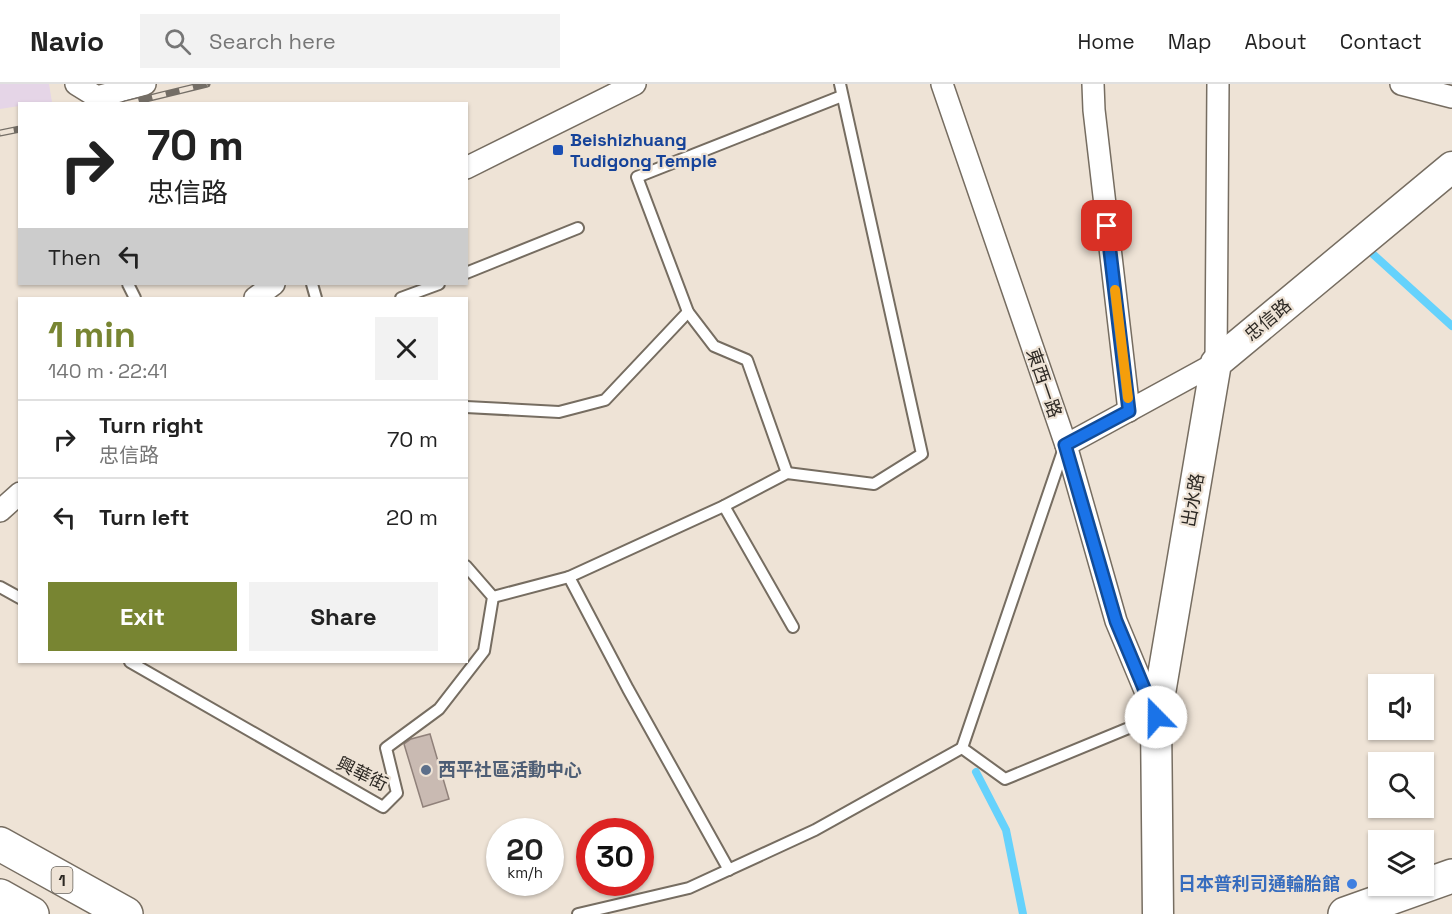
<!DOCTYPE html>
<meta charset="utf-8">
<style>
body{margin:0;font-family:"Space Grotesk","Noto Sans TC",sans-serif;background:#f2f2f2;color:#222;height:100vh;display:flex;flex-direction:column;font-size:22px;white-space:nowrap}
*{box-sizing:border-box;margin:0}
p{font-size:20px;color:#767676}
.icon{flex:none;width:33px;height:33px;fill:none;stroke:currentColor;stroke-width:2;stroke-linecap:round;stroke-linejoin:round}
.map{position:relative;flex:1;overflow:hidden}
.details{position:absolute;left:18px;top:213px;width:450px;height:366px;display:flex;flex-direction:column;background:#fff;border-radius:0px;box-shadow:0 2px 4px #0004}
.details>*{flex:none}
.hud{position:absolute;left:18px;top:18px;width:450px;height:183px;border-radius:0px;box-shadow:0 2px 4px #0004;background:#fff;color:#222;overflow:hidden}
.fabs{position:absolute;left:1368px;top:590px;display:grid;gap:12px}
.fabs a{display:grid;place-items:center;width:66px;height:66px;border-radius:0px;background:#fff;box-shadow:0 2px 4px #0004;font-size:30px}
.speed{position:absolute;left:486px;top:734px;display:flex;gap:12px;font-size:30px;font-weight:700;text-align:center}
.speed>*{display:grid;place-content:center;width:78px;height:78px;border-radius:50%;background:#fff;box-shadow:0 2px 4px #0004;line-height:1}
.speed small{font-size:15px;font-weight:400}
.speed .limit{border:9px solid #d22;background:#fff;color:#111}
.pin{position:absolute;display:grid;place-items:center;width:51px;height:51px;color:#fff;margin:-26px;border-radius:12px;box-shadow:0 3px 9px #0006}
.me{position:absolute;width:66px;margin:-33px;rotate:338deg;stroke-linejoin:round;filter:drop-shadow(0 0 4px #0008)}
.turn{display:flex;align-items:center;gap:21px;height:126px;padding:0 30px;font-size:27px}
.turn .icon{width:78px;height:78px;stroke-width:2.5}
.turn b{display:block;font-size:42px;line-height:51px}
.then{display:flex;align-items:center;height:57px;padding:0 30px;background:#0003;gap:12px;font-size:22px}
.round{display:grid;place-items:center;flex:none;width:63px;height:63px;border-radius:0px;background:#f2f2f2}
.headline{display:flex;align-items:center;justify-content:space-between;height:102px;padding:0 30px}
h1{font-size:36px;font-weight:700;line-height:45px;color:#788532}
.cta{display:flex;gap:12px;margin-top:auto;padding:12px 30px}
.cta a{flex:1;height:69px;border-radius:0px;background:#788532;color:#fff;font-size:24px;font-weight:700;line-height:69px;text-align:center}
.cta a+a{background:#f2f2f2;color:#222}
ul{padding:0;list-style:none}
li{display:flex;align-items:center;gap:18px;height:78px;padding:0 30px;border-top:2px solid #e0e0e0}
li div{flex:1}
li b{display:block;font-size:22px}
li em{font-style:normal}
header{display:flex;align-items:center;gap:36px;box-sizing:border-box;height:84px;padding:0 30px;background:#fff;border-bottom:2px solid #e0e0e0}
header strong{font-size:28px}
nav{display:flex;gap:33px;margin-inline-start:auto;font-size:21px}
.search{width:420px;height:54px;background:#f2f2f2;display:flex;align-items:center;gap:15px;box-sizing:border-box;padding:0 21px;border-radius:0px;color:#767676;font-size:22px}
.map>svg:first-child{display:block}
.education{fill:#e5d5e7}
.lines{fill:none;stroke-linecap:round;stroke-linejoin:round}
.stream{stroke:#65d2fc;stroke-width:8}
.building{fill:#c9bab2;stroke:#90817a;stroke-width:1.5}
.lane-casing{stroke:#766d61;stroke-width:14}
.street-casing{stroke:#766d61;stroke-width:24}
.secondary-casing{stroke:#766d61;stroke-width:33}
.primary-casing{stroke:#766d61;stroke-width:36}
.lane{stroke:#fff;stroke-width:10}
.street{stroke:#fff;stroke-width:21}
.secondary{stroke:#fff;stroke-width:30}
.primary{stroke:#fff;stroke-width:33}
.rail-casing{stroke:#746e66;stroke-width:7}
.rail{stroke:#eee3d6;stroke-width:4.5;stroke-dasharray:14;stroke-linecap:butt}
.route-casing{stroke:#114b97;stroke-width:15}
.route{stroke:#1a73e8;stroke-width:10}
.slow{stroke:#f59e0b;stroke-width:10}
.transit-dot{fill:#1a4fb4;stroke:#eee3d6;stroke-width:2}
.service-dot{fill:#5c6f8a;stroke:#eee3d6;stroke-width:2}
.shop-dot{fill:#3f7fe0;stroke:#eee3d6;stroke-width:2}
.labels{text-anchor:middle;stroke-width:4.5;stroke-linejoin:round;paint-order:stroke}
.shield{fill:#eee3d6;stroke:#666059;stroke-width:1.5}
.shield-label{font-size:16px;font-weight:bold;fill:#2c2823}
.transit-label{font-size:18px;font-weight:bold;fill:#164399;stroke:#eee3d6;text-anchor:start}
.street-label{font-size:18px;fill:#2c2823;stroke:#eee3d6}
.service-label{font-size:18px;font-weight:bold;fill:#4e5e75;stroke:#eee3d6;text-anchor:start}
.shop-label{font-size:18px;font-weight:bold;fill:#366cbe;stroke:#eee3d6;text-anchor:end}
</style>
<header>
<strong>Navio</strong>
<div class="search"><svg class="icon" aria-label="search" viewBox="0 0 24 24"><circle cx="10" cy="10" r="6"/><path d="M15 15l6 6"/></svg>Search here</div>
<nav><a>Home</a><a>Map</a><a>About</a><a>Contact</a></nav>
</header>
<div class="map">
<svg width="1452" height="830" viewBox="0 0 1452 830">
<rect width="100%" height="100%" fill="#eee3d6"/>
<path class="education" d="M 0,0 L 49,0 L 52,18 L 20,20 L 19,22 L 0,25 Z"/>
<g class="lines">
<g class="stream">
<path d="M 1364,162 L 1452,242"/>
<path d="M 976,688 L 1006,746 L 1023,830"/>
</g>
</g>
<path class="building" d="M 430,650 L 449,715 L 423,723 L 404,660 L 411,655 Z"/>
<g class="lines">
<defs>
<g id="lane">
<path d="M 466,189 L 578,144"/>
<path d="M 128,200 L 135,214"/>
<path d="M 312,200 L 316,214"/>
<path d="M 401,214 L 439,200"/>
<path d="M 466,323 L 559,328 L 605,316 L 688,228"/>
<path d="M 1064,364 L 962,664 L 1005,695 L 1153,634"/>
<path d="M 787,389 L 747,276 L 714,262 L 688,228 L 637,93 L 842,12"/>
<path d="M 724,422 L 793,543"/>
<path d="M 569,493 L 628,605 L 729,786"/>
<path d="M 0,503 L 20,514"/>
<path d="M 493,513 L 569,493 L 724,422 L 787,389 L 874,400 L 922,370 L 840,0"/>
<path d="M 130,578 L 383,723 L 397,709 L 386,664 L 439,625 L 484,567 L 493,513 L 466,482"/>
<path d="M 578,830 L 689,804 L 815,746 L 962,664"/>
</g>
<g id="street">
<path d="M 76,0 L 97,13 L 145,0"/>
<path d="M 942,0 L 1066,361 L 1116,537 L 1156,633"/>
<path d="M 1093,0 L 1094,26 L 1129,327"/>
<path d="M 1401,0 L 1452,13"/>
<path d="M 466,84 L 635,0"/>
<path d="M 255,214 L 274,200"/>
<path d="M 1066,361 L 1216,279 L 1218,0"/>
<path d="M 0,427 L 20,409"/>
</g>
<path id="secondary" d="M 1158,830 L 1156,633 L 1216,279 L 1452,83"/>
<g id="primary">
<path d="M 0,760 L 126,830"/>
<path d="M 0,812 L 32,830"/>
<path d="M 1345,830 L 1452,792"/>
</g>
</defs>
<use href="#lane" class="lane-casing"/>
<use href="#street" class="street-casing"/>
<use href="#secondary" class="secondary-casing"/>
<use href="#primary" class="primary-casing"/>
<use href="#lane" class="lane"/>
<use href="#street" class="street"/>
<use href="#secondary" class="secondary"/>
<use href="#primary" class="primary"/>
<defs>
<g id="rail">
<path d="M 125,20 L 207,0"/>
<path d="M 0,49 L 20,45"/>
</g>
</defs>
<use href="#rail" class="rail-casing"/>
<use href="#rail" class="rail"/>
</g>
<g class="lines">
<defs>
<path id="route" d="M 1107,142 L 1129,327 L 1065,361 L 1116,537 L 1156,633"/>
</defs>
<use href="#route" class="route-casing"/>
<use href="#route" class="route"/>
<path class="slow" d="M 1115,206 L 1128,314"/>
</g>
<rect class="transit-dot" x="552" y="60" width="12" height="12" rx="3"/>
<circle class="service-dot" cx="426" cy="686" r="6"/>
<circle class="shop-dot" cx="1352" cy="800" r="6"/>
<g class="labels">
<rect class="shield" x="51.5" y="783" width="21" height="26" rx="4.5"/>
<g class="shield-label">
<text x="62" y="802">1</text>
</g>
<g class="transit-label">
<text x="570" y="62">Beishizhuang<tspan x="570" dy="21">Tudigong Temple</tspan></text>
</g>
<g class="street-label">
<text transform="translate(1268 236) rotate(-40)" y="6">忠信路</text>
<text transform="translate(1044 299) rotate(71)" y="6">東西一路</text>
<text transform="translate(1193 416) rotate(-80)" y="6">出水路</text>
<text transform="translate(362 690) rotate(26)" y="6">興華街</text>
</g>
<g class="service-label">
<text x="438" y="692">西平社區活動中心</text>
</g>
<g class="shop-label">
<text x="1340" y="806">日本普利司通輪胎館</text>
</g>
</g>
</svg>
<div class="fabs">
<a><svg class="icon" aria-label="sound" viewBox="0 0 24 24"><path d="M4 9h4l5-4v14l-5-4H4zM17 9q2 3 0 6"/></svg></a>
<a><svg class="icon" aria-label="search" viewBox="0 0 24 24"><circle cx="10" cy="10" r="6"/><path d="M15 15l6 6"/></svg></a>
<a><svg class="icon" aria-label="layers" viewBox="0 0 24 24"><path d="M12 4l9 5-9 5-9-5zM3 14l9 5 9-5"/></svg></a>
</div>
<div class="speed"><div>20<small>km/h</small></div><div class="limit">30</div></div>
<div class="pin" style="left:1107px;top:142px;background:#d93025"><svg class="icon" aria-label="arrive" viewBox="0 0 24 24"><path d="M6 21V4h12l-3 4 3 4H6"/></svg></div>
<svg class="me" style="left:1156px;top:633px" viewBox="-20 -20 40 40"><circle r="19" fill="#fff"/><path d="M0-13L10 11 0 6-10 11z" fill="#1a73e8"/></svg>
<div class="hud">
<div class="turn"><svg class="icon" aria-label="right" viewBox="0 0 24 24"><path d="M7 20v-9h11M14 6l5 5-5 5"/></svg><div><b>70 m</b>忠信路</div></div>
<div class="then">Then<svg class="icon" aria-label="left" viewBox="0 0 24 24"><path d="M17 20v-9H6M10 6l-5 5 5 5"/></svg></div>
</div>
<section class="details">
<div class="headline"><div><h1>1 min</h1><p>140 m · 22:41</p></div><a class="round"><svg class="icon" aria-label="close" viewBox="0 0 24 24"><path d="M6 6l12 12M18 6L6 18"/></svg></a></div>
<ul>
<li><svg class="icon" aria-label="right" viewBox="0 0 24 24"><path d="M7 20v-9h11M14 6l5 5-5 5"/></svg><div><b>Turn right</b><p>忠信路</p></div><em>70 m</em></li>
<li><svg class="icon" aria-label="left" viewBox="0 0 24 24"><path d="M17 20v-9H6M10 6l-5 5 5 5"/></svg><div><b>Turn left</b></div><em>20 m</em></li>
</ul>
<div class="cta"><a>Exit</a><a>Share</a></div>
</section>
</div>
